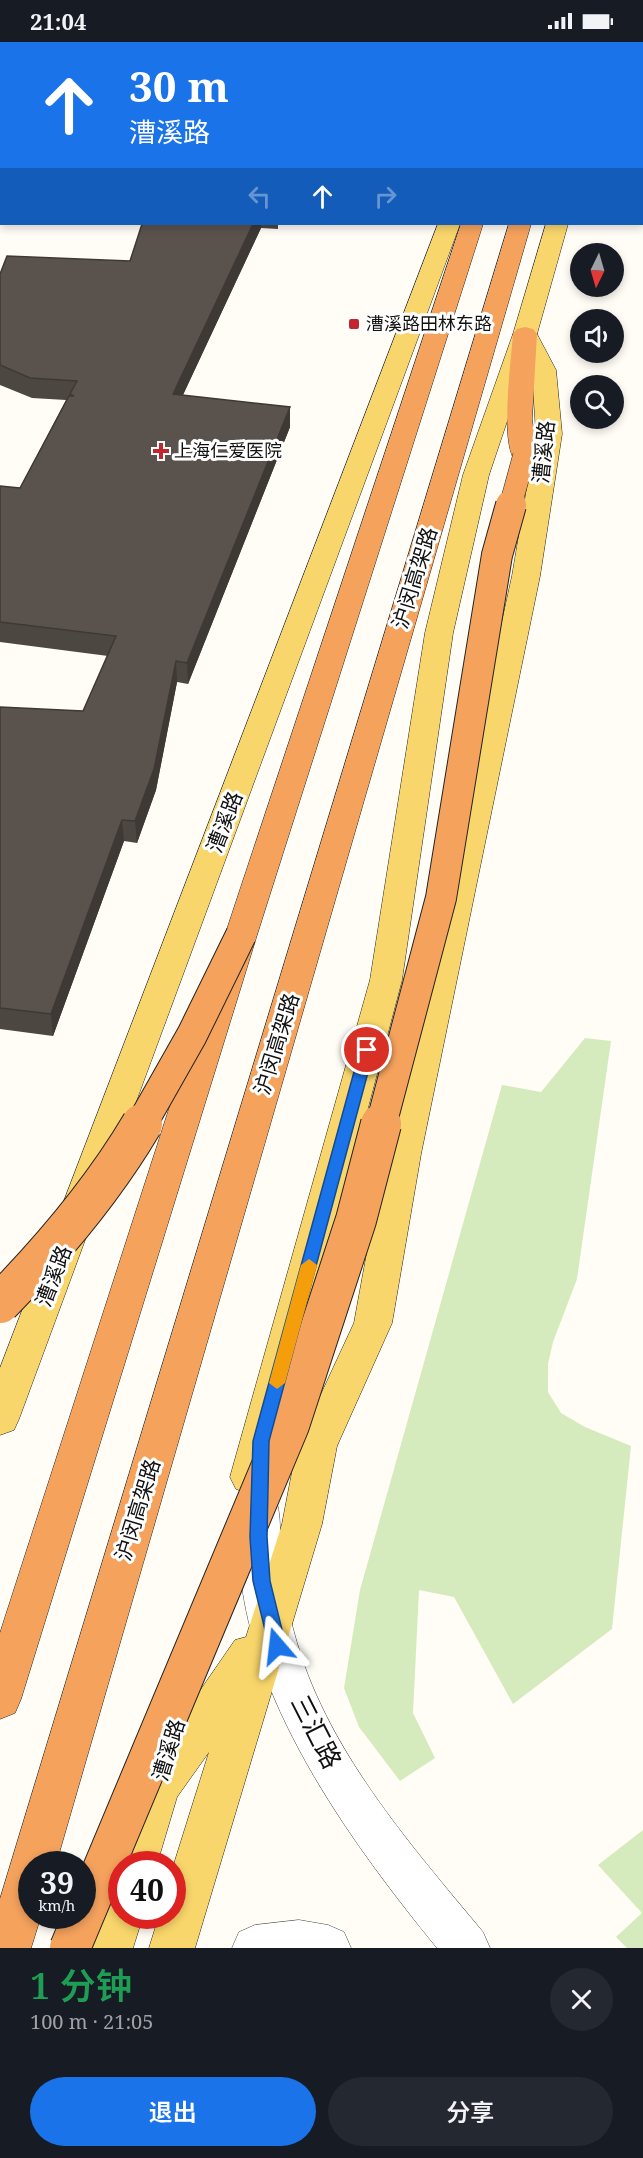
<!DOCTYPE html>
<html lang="zh">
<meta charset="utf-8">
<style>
body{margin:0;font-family:"Noto Serif","Noto Sans SC",serif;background:#242831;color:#f1f3f6;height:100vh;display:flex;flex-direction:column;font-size:22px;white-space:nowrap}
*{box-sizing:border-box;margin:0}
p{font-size:20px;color:#9ea1a6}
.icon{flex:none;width:33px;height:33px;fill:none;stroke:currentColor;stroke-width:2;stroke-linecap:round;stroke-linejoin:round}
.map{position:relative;height:1906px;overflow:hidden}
.drawer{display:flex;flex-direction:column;background:#171b24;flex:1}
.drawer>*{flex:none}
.guide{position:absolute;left:0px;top:0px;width:644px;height:183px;box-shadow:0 3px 9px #0003;background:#1a73e8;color:#fff;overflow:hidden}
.needle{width:39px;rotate:185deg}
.controls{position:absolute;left:570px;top:201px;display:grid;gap:12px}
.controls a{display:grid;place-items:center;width:54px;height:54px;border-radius:50%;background:#171b24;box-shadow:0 3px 9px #0003;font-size:30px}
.speed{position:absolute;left:18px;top:1809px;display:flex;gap:12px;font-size:30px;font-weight:700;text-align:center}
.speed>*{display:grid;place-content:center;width:78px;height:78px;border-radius:50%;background:#171b24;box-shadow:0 3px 9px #0003;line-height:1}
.speed small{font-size:15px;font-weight:400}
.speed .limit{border:9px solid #d22;background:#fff;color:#111}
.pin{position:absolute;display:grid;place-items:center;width:51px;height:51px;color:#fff;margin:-26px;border:3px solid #fff;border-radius:50%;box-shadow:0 2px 6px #0007}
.me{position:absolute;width:66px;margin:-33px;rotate:343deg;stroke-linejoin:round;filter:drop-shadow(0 0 4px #0008)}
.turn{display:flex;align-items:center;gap:21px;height:126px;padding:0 30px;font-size:27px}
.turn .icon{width:78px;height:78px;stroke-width:2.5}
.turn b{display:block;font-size:42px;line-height:51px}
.lanes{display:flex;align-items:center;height:57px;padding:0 30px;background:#0003;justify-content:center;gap:30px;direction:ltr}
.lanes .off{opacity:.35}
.round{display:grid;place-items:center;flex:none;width:63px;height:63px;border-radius:32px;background:#242831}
.overview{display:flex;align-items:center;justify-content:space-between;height:102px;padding:0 30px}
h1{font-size:36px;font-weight:600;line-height:45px;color:#1e9e55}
.cta{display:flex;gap:12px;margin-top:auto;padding:12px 30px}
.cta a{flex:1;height:69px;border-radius:36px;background:#1a73e8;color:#fff;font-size:24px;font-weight:600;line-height:69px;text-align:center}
.cta a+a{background:#242831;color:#f1f3f6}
.status{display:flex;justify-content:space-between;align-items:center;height:42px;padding:0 30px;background:#171b24;direction:ltr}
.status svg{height:16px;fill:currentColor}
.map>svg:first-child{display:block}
.green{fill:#d5ebbd}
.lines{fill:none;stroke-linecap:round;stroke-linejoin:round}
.minor-casing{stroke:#444;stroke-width:1}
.major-casing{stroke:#222;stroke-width:1}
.highway-casing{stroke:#222;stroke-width:1}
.minor{fill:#fff;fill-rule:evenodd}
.major{fill:#f9d66b;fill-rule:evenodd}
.highway{fill:#f5a25d;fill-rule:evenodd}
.highway-bridge-far2-casing{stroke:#222;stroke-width:23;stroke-linecap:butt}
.highway-bridge-far1-casing{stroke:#222;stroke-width:32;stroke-linecap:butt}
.highway-bridge-casing{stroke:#222;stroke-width:42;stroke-linecap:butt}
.highway-bridge-far2{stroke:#f5a25d;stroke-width:22}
.highway-bridge-far1{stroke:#f5a25d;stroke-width:30}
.highway-bridge{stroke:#f5a25d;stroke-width:40}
.wall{fill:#4d4742}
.shaded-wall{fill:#3f3936}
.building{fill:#5a524d;stroke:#3f3936;stroke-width:1.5}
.route{fill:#1a73e8;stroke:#114b97;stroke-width:1.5}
.slow{fill:#f59e0b}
.poi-dot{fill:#c4262e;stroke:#fff;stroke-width:2}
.labels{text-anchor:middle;stroke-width:6;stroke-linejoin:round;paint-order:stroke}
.far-poi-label{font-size:18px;fill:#111;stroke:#fff;text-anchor:start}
.street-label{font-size:21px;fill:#111;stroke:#fff}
.near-street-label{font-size:26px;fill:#111;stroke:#fff}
</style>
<div class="status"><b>21:04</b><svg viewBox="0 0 49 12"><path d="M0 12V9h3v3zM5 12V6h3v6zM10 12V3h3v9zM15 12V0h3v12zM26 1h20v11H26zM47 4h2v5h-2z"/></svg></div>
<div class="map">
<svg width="643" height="1906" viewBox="0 0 643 1906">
<rect width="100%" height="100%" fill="#fffdf5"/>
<g class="green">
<path d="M 585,996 L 611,999 L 577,1237 L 553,1300 L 548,1322 L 548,1350 L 561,1371 L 585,1385 L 631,1404 L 612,1587 L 513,1662 L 454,1555 L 419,1548 L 413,1671 L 435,1716 L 400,1739 L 359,1685 L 344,1646 L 360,1548 L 502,1043 L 541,1050 Z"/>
<path d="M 643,1788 L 643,1906 L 627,1906 L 616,1895 L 642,1871 L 598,1823 Z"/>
</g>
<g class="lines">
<defs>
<g id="minor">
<rect x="0" y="4" width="2" height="12"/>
<rect x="642" y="73" width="1" height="12"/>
<path d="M 259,1446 L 273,1451 C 284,1472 278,1499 281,1523 C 282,1545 288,1568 294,1590 C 324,1705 409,1801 483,1890 L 490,1906 L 437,1906 C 349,1798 243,1653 239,1509 C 238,1489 236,1469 245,1451 Z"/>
<path d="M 299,1878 L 328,1883 L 344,1890 L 351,1906 L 232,1906 L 239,1890 L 255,1883 Z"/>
</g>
<g id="major">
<path d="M 470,0 L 490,0 L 469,2 Z"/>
<path d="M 501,0 L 521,0 L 500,2 Z"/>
<rect x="596" y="0" width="20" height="2"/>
<path d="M 438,182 L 460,182 L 19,1377 L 14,1388 L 0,1393 L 0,1326 Z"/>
<path d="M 546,182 L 568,182 L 537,292 L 556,328 L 562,392 L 540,534 L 421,1112 L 392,1281 L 337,1404 L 322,1482 L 195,1906 L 149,1906 L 159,1874 L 172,1874 L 172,1828 L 209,1710 L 177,1755 L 157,1822 L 122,1822 L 122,1838 L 112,1822 L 146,1712 L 153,1698 L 170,1692 L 235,1598 L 246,1595 L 282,1482 L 297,1404 L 354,1281 L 385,1112 L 512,534 L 536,392 L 532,328 L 527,320 L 489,433 L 453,591 L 402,938 L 270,1435 L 264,1447 L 250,1452 L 236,1447 L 230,1435 L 370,938 L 425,591 L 463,433 L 513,292 Z"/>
<path d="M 122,1846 L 122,1874 L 143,1874 L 133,1906 L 87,1906 L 106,1852 Z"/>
</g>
<g id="highway">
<path d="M 521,0 L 541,0 L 520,2 Z"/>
<rect x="564" y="0" width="20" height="2"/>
<path d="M 461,182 L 483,182 L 257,893 L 21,1657 L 15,1671 L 0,1677 L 0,1591 L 225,893 Z"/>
<path d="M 509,182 L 531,182 L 56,1822 L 32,1822 L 32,1874 L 41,1874 L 31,1906 L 0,1906 L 0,1857 Z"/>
<path d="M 525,285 L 533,287 L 537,292 L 532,377 L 537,414 L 533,419 L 524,422 L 515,419 C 500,398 511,320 513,292 L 517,287 Z"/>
</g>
</defs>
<use href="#minor" class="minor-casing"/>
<use href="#major" class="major-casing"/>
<use href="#highway" class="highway-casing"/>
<use href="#minor" class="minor"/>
<use href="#major" class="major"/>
<use href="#highway" class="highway"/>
<defs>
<path id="highway-bridge-far2" d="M 510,465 L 524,414"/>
<g id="highway-bridge-far1">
<path d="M 141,1083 L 192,993 L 241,893"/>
<path d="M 381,1083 L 441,856 L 497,513 L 511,463"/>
</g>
<g id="highway-bridge">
<path d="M 0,1261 C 54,1206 103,1148 142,1082"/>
<path d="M 70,1906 L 289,1383 L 356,1178 L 381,1082"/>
</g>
</defs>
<use href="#highway-bridge-far2" class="highway-bridge-far2-casing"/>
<use href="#highway-bridge-far1" class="highway-bridge-far1-casing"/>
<use href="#highway-bridge" class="highway-bridge-casing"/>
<use href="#highway-bridge-far2" class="highway-bridge-far2"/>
<use href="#highway-bridge-far1" class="highway-bridge-far1"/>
<use href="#highway-bridge" class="highway-bridge"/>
</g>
<g class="wall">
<rect x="0" y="92" width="2" height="55"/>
<path d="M 142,182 L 278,182 L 278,187 L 261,186 L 183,353 L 290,385 L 188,642 L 177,640 L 156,748 L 137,801 L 124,799 L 53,994 L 0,987 L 0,666 L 83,669 L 108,614 L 0,600 L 0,444 L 20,446 L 66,358 L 32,356 L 0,343 L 0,232 L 130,219 Z"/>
</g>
<g class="shaded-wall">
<path d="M 253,182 L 261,182 L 261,186 L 174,372 L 173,352 Z"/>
<path d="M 290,365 L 290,385 L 188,642 L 187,621 Z"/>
<path d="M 176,619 L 177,640 L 156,748 L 137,801 L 135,779 Z"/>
<path d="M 122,778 L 124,799 L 53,994 L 51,972 Z"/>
</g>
<g class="building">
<rect x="0" y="92" width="2" height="36"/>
<path d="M 142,182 L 253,182 L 173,352 L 290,365 L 187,621 L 176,619 L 154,727 L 135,779 L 122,778 L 51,972 L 0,966 L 0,665 L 83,669 L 116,594 L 0,580 L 0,444 L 20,446 L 69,354 L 74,354 L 70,352 L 77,339 L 30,336 L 0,323 L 0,232 L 7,214 L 130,219 Z"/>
</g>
<path class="route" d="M 367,1002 L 374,1008 L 269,1399 L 267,1495 L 270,1539 L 286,1604 L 284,1609 L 277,1612 L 271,1609 L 269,1604 L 253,1539 L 250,1495 L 253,1399 L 360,1008 Z"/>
<path class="slow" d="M 309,1217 L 317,1223 L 285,1341 L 277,1347 L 269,1341 L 301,1223 Z"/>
<g class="poi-dot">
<rect x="348" y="276" width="12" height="12" rx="3"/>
<path d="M158 400h6v6h6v6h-6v6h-6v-6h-6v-6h6z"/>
</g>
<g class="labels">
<g class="far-poi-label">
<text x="366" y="288">漕溪路田林东路</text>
<text x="174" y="415">上海仁爱医院</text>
</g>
<g class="street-label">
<text transform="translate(544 410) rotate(-84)" y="7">漕溪路</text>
<text transform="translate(415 536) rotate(-73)" y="7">沪闵高架路</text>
<text transform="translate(225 780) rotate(-69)" y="7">漕溪路</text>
<text transform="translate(277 1002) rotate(-73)" y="7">沪闵高架路</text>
<text transform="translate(54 1234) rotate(-69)" y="7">漕溪路</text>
<text transform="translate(138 1468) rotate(-73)" y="7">沪闵高架路</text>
<text transform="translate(169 1708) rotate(-73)" y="7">漕溪路</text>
</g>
<g class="near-street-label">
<text transform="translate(316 1690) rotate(63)" y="9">三汇路</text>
</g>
</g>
</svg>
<div class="controls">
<a><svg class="needle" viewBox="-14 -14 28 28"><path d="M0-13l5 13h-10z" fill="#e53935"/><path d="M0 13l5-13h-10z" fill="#9ea1a6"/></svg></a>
<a><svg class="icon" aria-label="sound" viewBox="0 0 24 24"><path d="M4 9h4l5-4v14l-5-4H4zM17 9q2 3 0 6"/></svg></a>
<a><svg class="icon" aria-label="search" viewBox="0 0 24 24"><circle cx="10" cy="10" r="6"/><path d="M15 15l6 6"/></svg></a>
</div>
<div class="speed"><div>39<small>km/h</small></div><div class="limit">40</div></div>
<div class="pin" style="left:367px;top:1008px;background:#d93025"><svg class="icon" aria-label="arrive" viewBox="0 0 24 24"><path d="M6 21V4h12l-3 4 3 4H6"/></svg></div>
<svg class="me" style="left:277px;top:1604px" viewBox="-20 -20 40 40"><path d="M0-17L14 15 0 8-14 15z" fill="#1a73e8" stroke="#fff" stroke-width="4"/></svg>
<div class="guide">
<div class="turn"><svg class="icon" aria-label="ahead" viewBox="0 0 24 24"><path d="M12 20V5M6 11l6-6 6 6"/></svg><div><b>30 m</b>漕溪路</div></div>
<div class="lanes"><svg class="icon off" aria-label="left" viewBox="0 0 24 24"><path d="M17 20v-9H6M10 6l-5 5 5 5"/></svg><svg class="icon" aria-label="ahead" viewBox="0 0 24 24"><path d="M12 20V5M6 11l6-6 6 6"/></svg><svg class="icon off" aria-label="right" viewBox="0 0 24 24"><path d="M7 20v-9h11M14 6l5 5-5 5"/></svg></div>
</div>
</div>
<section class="drawer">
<div class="overview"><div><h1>1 分钟</h1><p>100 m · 21:05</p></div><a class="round"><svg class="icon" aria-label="close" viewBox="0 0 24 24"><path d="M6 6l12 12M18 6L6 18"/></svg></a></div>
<div class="cta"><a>退出</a><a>分享</a></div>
</section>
